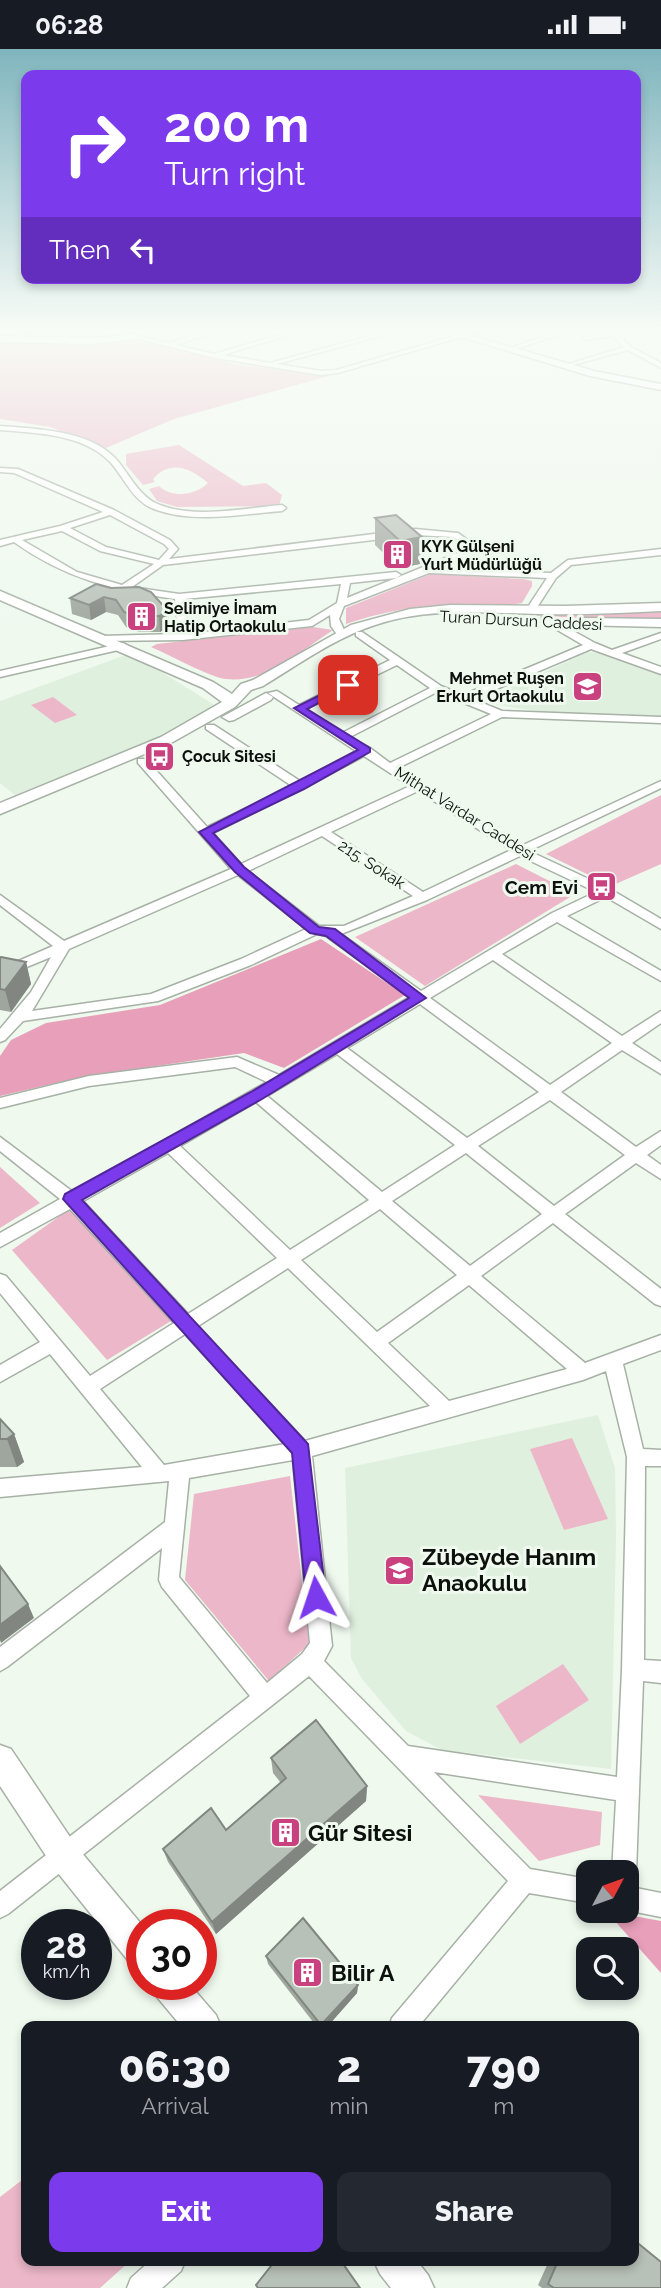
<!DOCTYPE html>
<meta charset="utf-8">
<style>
body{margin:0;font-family:Raleway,sans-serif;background:#242831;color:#f1f3f6;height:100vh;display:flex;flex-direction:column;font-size:26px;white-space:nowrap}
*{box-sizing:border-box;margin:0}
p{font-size:23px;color:#9ea1a6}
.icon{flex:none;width:38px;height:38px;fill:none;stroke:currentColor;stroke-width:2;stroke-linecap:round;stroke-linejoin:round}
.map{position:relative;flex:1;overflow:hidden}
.side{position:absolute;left:21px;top:1972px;width:618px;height:245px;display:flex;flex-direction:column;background:#171b24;border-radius:14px;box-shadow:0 4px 10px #0003}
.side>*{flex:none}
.top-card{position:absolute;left:21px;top:21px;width:620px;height:214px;border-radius:14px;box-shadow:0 4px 10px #0003;background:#7c3aed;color:#fff;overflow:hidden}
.needle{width:46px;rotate:49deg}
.buttons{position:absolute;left:576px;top:1811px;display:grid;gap:14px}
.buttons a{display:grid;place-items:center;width:63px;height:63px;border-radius:14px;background:#171b24;box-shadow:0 4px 10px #0003;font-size:35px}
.speed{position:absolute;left:21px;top:1860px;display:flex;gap:14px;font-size:35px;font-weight:700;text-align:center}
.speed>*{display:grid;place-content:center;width:91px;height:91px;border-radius:50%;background:#171b24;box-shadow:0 4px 10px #0003;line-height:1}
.speed small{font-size:18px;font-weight:400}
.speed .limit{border:10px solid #d22;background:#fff;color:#111}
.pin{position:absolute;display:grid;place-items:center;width:60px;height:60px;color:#fff;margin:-30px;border-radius:14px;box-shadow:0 4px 10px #0006}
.me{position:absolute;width:77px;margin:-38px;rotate:355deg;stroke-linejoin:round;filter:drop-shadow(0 0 5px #0008)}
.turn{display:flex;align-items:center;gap:24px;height:147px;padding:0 28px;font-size:32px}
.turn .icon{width:91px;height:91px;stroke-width:2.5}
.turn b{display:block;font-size:49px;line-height:60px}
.then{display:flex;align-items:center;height:66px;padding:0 28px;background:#0003;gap:14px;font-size:26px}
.eta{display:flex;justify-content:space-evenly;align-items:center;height:119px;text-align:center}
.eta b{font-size:42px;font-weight:800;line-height:49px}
.cta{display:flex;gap:14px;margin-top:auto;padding:14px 28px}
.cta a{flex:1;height:80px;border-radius:14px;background:#7c3aed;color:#fff;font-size:28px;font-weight:800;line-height:80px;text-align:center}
.cta a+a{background:#242831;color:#f1f3f6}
.status{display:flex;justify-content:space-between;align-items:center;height:49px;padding:0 35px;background:#171b24;direction:ltr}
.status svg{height:19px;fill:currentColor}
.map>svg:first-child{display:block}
.built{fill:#e0f0df}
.green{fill:#ecb7c9}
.forest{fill:#e89fb9}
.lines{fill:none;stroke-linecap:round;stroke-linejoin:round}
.minor-casing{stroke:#a7b1a6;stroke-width:3}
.major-casing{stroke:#a7b1a6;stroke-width:3}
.minor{fill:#fff;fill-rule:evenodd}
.major{fill:#fff;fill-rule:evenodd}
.wall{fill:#9ea69d}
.shaded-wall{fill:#818780}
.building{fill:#b8c1b7;stroke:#818780;stroke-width:2}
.route{fill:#7c3aed;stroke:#51269a;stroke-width:2}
.labels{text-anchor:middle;stroke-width:6;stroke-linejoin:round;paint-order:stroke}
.far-poi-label{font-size:16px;font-weight:bold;fill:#0d110d;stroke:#eff9ee;text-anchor:start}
.far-street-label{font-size:16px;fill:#0d110d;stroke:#eff9ee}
.poi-label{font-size:19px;font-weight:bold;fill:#0d110d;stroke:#eff9ee;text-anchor:end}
.near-poi-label{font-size:23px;font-weight:bold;fill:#0d110d;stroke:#eff9ee;text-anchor:start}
</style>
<div class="status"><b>06:28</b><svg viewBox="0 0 49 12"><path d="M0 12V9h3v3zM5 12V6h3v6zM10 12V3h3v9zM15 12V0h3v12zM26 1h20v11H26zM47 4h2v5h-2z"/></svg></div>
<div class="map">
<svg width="661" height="2239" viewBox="0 0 661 2239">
<rect width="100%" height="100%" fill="#eff9ee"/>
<g class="built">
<path d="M 588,603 L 601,604 L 661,626 L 661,667 L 544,663 L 497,656 L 487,649 Z"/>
<path d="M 131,604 L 216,657 L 164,686 L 16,747 L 0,734 L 0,652 Z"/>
<path d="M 598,1366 L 615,1419 L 616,1487 L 611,1720 L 442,1701 L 406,1682 L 362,1630 L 351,1609 L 345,1419 Z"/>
</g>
<g class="green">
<path d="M 132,290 L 235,315 L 329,327 L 174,370 L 106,399 L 50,378 L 0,370 L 0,292 L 112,294 Z"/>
<path d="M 179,396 L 243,437 L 266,434 L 282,446 L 279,457 L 177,458 L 157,452 L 149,440 L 159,437 C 173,450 196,446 208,434 C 191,419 170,410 153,430 L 155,433 L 143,436 L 126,416 L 126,405 Z"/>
<path d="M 431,525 L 523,530 L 532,532 L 532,537 L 522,554 C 502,559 482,554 461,555 C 422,556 383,562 346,575 L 346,559 Z"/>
<path d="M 661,562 L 661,570 L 617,572 L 531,566 Z"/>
<path d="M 313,578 L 333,581 C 302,601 266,635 226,630 C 209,628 170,606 151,598 L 157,595 Z"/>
<path d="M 53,648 L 77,666 L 55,674 L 31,656 Z"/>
<path d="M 661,746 L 661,815 L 611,837 L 546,805 Z"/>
<path d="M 516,815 L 575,845 L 425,937 L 355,888 Z"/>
<path d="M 0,1118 L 40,1154 L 0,1179 Z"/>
<path d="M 71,1159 L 171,1272 L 107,1311 L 12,1201 Z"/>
<path d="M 572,1389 L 608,1470 L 564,1481 L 530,1400 Z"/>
<path d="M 290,1427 L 309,1595 L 269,1632 L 185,1531 L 194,1445 Z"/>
<path d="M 563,1615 L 589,1651 L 520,1695 L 496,1657 Z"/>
<path d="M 478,1746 L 602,1763 L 600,1796 L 539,1812 Z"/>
<path d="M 26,2128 L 26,2212 L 130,2212 L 100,2239 L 0,2239 L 0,2148 Z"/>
</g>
<g class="forest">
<path d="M 321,890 L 405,946 L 284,1019 L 244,1004 L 82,1028 L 0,1047 L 0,1007 L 11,991 L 46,974 L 160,956 Z"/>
<path d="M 606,1862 L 661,1872 L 661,1924 Z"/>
</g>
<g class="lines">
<defs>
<g id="minor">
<path d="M 23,282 L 31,282 L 14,291 L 9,290 Z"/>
<path d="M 59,282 L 65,282 L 69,291 L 65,291 Z"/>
<path d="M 208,282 L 218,282 L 176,296 L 214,305 L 292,282 L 302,282 L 223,306 L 270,314 L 388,282 L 399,282 L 277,315 L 321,322 L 336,321 L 472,282 L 482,282 L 338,324 L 321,326 L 215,309 L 132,288 L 135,286 L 169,294 Z"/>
<path d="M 560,282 L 570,282 L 516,300 L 511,299 Z"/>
<path d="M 607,282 L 617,284 L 631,298 L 661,314 L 661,319 L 628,301 L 569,317 L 569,315 L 624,298 L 612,287 L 586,291 L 583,289 L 608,284 Z"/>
<path d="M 0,377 C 36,380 90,381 116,410 C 130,426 139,448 160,456 C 196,470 244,459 282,456 L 286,459 L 282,462 C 242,465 193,475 154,460 C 133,452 125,430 111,414 C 85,385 35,384 0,381 Z"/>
<path d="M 0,419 L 18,420 L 114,461 L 170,491 L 178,500 L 169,510 L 415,480 L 458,484 L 479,499 L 473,506 L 439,520 L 551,524 L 568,511 L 661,500 L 661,506 L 571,516 L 556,529 L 534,563 L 531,564 L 526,561 L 547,529 L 429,524 L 344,557 L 339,570 L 346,585 L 341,588 L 338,587 L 331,577 L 330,566 L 312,577 L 183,591 L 103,592 L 98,589 L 100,587 L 178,585 L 175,550 C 113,541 66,530 14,493 L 0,497 L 0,491 L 60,477 L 103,463 L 14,424 L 0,423 ZM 110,466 L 164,495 L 169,500 L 159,511 L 106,498 L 70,479 ZM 62,482 L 100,502 L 154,515 L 122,536 L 77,523 L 22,491 ZM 415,486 L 453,488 L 470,499 L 347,549 L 350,534 L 396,529 L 401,526 L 396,523 L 179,545 L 132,538 L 163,516 ZM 341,535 L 337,554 L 309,571 L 188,585 L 184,550 Z"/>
<path d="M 542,568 L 548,568 L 595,594 L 612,601 L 661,584 L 661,590 L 622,604 L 661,618 L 661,625 L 591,600 L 473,650 L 502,662 L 661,668 L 661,674 L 502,668 L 398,719 L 521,797 L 661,732 L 661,739 L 529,802 L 610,840 L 661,870 L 661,880 L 606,848 L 567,867 L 661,922 L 661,932 L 557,873 L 502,905 L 622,987 L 661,962 L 661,974 L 632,994 L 661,1013 L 661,1025 L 622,1001 L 561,1043 L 636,1098 L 661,1082 L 661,1096 L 647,1106 L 661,1116 L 661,1130 L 636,1114 L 565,1165 L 661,1240 L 661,1257 L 655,1255 L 553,1174 L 481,1227 L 585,1314 L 661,1286 L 661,1301 L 623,1315 L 643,1400 L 661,1401 L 661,1417 L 645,1417 L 644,1611 L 661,1612 L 661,1634 L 643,1632 L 636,1824 L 632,1832 L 626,1835 L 626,1824 L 612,1824 L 616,1751 L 434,1723 L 530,1820 L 588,1830 L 588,1854 L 529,1844 L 418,1978 L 389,1978 L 392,1969 L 508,1832 L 309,1627 L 8,1865 L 0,1869 L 0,1842 L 250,1647 L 162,1538 L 159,1531 L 162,1499 L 7,1618 L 0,1622 L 0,1598 L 165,1473 L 169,1432 L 0,1448 L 0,1430 L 142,1418 L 50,1305 L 0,1333 L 0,1316 L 40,1293 L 0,1244 L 0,1225 L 6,1227 L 90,1327 L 174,1274 L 70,1160 L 0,1198 L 0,1184 L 60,1150 L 0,1102 L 0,1088 L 73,1143 L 267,1033 L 235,1018 L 89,1037 L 0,1059 L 0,1049 L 89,1027 L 237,1008 L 279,1026 L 410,948 L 326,887 L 317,885 L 251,916 L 158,952 L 23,972 L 5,991 L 0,993 L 0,980 L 31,943 L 51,908 L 0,929 L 0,920 L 53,897 L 0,856 L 0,846 L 64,892 L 231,820 L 138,714 L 138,710 L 146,710 L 207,778 L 292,737 L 206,680 L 206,676 L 214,676 L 300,732 L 356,702 L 268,644 L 277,642 L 299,656 L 390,611 L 356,587 L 356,583 L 362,583 L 441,637 L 463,646 L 583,596 L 542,572 ZM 397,616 L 430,639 L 342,684 L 306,660 ZM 437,643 L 491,665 L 390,714 L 370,699 L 350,688 ZM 364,707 L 410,737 L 241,815 L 213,784 L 304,739 ZM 418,742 L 511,801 L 423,843 L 331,783 ZM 322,787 L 413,847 L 344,877 L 319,877 L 248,822 ZM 520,807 L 596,843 L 552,864 L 421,942 L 341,885 L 427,851 ZM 238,826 L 306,880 L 241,910 L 151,945 L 32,962 L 69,900 ZM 493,911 L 612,994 L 550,1036 L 430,949 ZM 420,955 L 539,1043 L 467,1089 L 347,999 ZM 337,1005 L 455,1096 L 382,1143 L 267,1047 ZM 550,1051 L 625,1106 L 554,1157 L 478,1097 ZM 256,1053 L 369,1151 L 290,1201 L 180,1097 ZM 168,1104 L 277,1209 L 188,1265 L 83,1152 ZM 466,1104 L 542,1165 L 470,1217 L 392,1152 ZM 380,1160 L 457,1226 L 377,1283 L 301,1211 ZM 288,1219 L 430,1357 L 305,1392 L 198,1277 ZM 469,1236 L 567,1320 L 449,1352 L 388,1294 ZM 185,1285 L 285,1395 L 164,1416 L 100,1340 ZM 606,1322 L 627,1408 L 622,1621 L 617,1728 L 408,1697 L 324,1612 L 332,1597 L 312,1407 L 583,1331 ZM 293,1411 L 310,1594 L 302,1605 L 267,1634 L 179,1528 L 189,1429 Z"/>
<path d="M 123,594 L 128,597 L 127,599 L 0,628 L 0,622 Z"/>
<path d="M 626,1837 L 661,1844 L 661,1868 L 626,1861 Z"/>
<path d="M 150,2212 L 185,2212 L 181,2222 L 162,2239 L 127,2239 L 131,2229 Z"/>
</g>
<g id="major">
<path d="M 442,282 L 456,282 L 594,322 L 661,335 L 661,341 L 590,327 Z"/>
<path d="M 135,285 L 138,290 L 92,295 L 0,293 L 0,287 L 92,289 Z"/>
<path d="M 0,542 L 213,633 L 232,645 L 241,635 L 253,631 L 351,576 L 410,560 L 450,556 L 565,557 L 661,554 L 661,562 C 620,564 579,566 539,565 C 484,564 427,558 375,576 C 335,589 299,615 263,637 L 251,641 L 235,658 L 171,694 L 0,765 L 0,754 L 161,688 L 222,653 L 203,639 L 0,551 Z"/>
<path d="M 582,569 L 661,570 L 661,578 L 577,576 L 576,573 Z"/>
<path d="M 266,644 L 273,648 L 271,651 L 234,671 L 229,672 L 222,668 Z"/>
<path d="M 0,1696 L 11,1700 L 76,1797 L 142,1876 L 142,1918 L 130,1914 L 54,1819 L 0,1737 Z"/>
<path d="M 152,1936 L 190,1936 L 216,1966 L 221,1978 L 182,1978 L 157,1948 Z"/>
<path d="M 374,2212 L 417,2212 L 428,2226 L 434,2239 L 391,2239 L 380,2225 Z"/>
</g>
</defs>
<use href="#minor" class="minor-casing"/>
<use href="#major" class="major-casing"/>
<use href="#minor" class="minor"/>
<use href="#major" class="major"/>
</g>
<g class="wall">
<path d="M 375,469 L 422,488 L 420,515 L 399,519 L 375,496 Z"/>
<path d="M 139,538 L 170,577 L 160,583 L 139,583 L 126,578 L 118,566 L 106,563 L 91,571 L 72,565 L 70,549 L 111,539 Z"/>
<path d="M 0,909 L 26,913 L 31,935 L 11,963 L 0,961 Z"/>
<path d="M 0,1370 L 14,1385 L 24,1413 L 17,1418 L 0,1418 Z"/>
<path d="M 271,1709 L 367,1737 L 366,1752 L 216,1885 L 168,1813 L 163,1800 L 226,1781 L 281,1734 L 273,1724 Z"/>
<path d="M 266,1907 L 358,1936 L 357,1944 L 327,1978 L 317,1978 L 268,1915 Z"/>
<path d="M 549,2212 L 634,2212 L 661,2239 L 542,2239 L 538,2236 Z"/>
</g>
<g class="shaded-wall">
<path d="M 422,488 L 420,515 L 399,519 L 400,492 Z"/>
<path d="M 104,548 L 106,563 L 91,571 L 89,556 Z"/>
<path d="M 168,562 L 170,577 L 160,583 L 159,567 Z"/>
<path d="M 26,913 L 31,935 L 11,963 L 5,941 Z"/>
<path d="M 14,1385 L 24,1413 L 17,1418 L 7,1390 Z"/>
<path d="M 28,1555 L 34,1569 L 1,1594 L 0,1591 L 0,1576 Z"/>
<path d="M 367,1737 L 366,1752 L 216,1885 L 212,1873 Z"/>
<path d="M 358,1936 L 357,1944 L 327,1978 L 321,1978 Z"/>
</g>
<g class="building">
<path d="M 396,466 L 422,488 L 400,492 L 375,469 Z"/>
<path d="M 96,535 L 111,539 L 139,538 L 151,543 L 168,562 L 159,567 L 138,568 L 124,563 L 116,551 L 104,548 L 89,556 L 70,549 Z"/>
<path d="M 1,908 L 26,913 L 5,941 L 0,940 L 0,909 Z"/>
<path d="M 0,1370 L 14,1385 L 7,1390 L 0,1390 Z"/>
<path d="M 0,1517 L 28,1555 L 0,1576 Z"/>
<path d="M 316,1671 L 367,1737 L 212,1873 L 163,1800 L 211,1759 L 226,1781 L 286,1729 L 271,1709 Z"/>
<path d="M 303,1869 L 358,1936 L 321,1976 L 266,1907 Z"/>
<path d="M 634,2191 L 661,2213 L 661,2239 L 554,2239 L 548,2235 L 558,2212 L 634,2212 Z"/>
<path d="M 275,2212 L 341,2212 L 360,2239 L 258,2239 L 256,2236 Z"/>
</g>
<linearGradient id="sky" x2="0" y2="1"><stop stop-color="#80b5be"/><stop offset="0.47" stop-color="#f8fcf7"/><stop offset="1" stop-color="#f8fcf7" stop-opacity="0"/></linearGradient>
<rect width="661" height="596" fill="url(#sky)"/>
<path class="route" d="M 344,634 L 353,636 L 307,660 L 370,699 L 370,703 L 304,740 L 213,784 L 244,818 L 319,878 L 335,880 L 426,949 L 262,1050 L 82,1151 L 308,1395 L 326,1548 L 323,1555 L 316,1558 L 309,1555 L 306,1548 L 292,1404 L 63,1150 L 65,1145 L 251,1043 L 409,949 L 326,887 L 310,884 L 235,823 L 199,783 L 358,701 L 294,659 Z"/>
<defs>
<symbol id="building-square" viewBox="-11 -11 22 22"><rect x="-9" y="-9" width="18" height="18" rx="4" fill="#c9427f" stroke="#eff9ee"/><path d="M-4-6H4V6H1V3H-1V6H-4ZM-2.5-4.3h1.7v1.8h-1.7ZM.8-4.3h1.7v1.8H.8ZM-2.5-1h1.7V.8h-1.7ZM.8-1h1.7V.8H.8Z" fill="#fff"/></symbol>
<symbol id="school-square" viewBox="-11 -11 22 22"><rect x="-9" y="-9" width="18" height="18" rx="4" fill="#c9427f" stroke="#eff9ee"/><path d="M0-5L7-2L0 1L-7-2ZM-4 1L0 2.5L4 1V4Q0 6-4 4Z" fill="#fff"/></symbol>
<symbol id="bus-square" viewBox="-11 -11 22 22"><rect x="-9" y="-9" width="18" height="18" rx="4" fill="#c9427f" stroke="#eff9ee"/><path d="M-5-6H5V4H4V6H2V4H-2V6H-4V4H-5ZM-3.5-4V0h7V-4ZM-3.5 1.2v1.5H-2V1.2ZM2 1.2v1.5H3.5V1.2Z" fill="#fff"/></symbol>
</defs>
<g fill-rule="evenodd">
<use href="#building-square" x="380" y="488" width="35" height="35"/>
<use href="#building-square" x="124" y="550" width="35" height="35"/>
<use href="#school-square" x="570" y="620" width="35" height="35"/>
<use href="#bus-square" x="142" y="690" width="35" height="35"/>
<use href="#bus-square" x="584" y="820" width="35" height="35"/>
<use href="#school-square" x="382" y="1504" width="35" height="35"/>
<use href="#building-square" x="268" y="1766" width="35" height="35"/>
<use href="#building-square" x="290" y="1906" width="35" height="35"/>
</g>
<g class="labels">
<g class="far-poi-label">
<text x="421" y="503">KYK Gülşeni<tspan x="421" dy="18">Yurt Müdürlüğü</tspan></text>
<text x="164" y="565">Selimiye İmam<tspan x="164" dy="18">Hatip Ortaokulu</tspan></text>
<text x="564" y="635" text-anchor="end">Mehmet Ruşen<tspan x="564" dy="18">Erkurt Ortaokulu</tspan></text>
<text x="182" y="713">Çocuk Sitesi</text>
</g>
<g class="far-street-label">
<text transform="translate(521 571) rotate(3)" y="6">Turan Dursun Caddesi</text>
<text transform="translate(465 764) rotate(32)" y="6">Mithat Vardar Caddesi</text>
<text transform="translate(372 815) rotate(33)" y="6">215. Sokak</text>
</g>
<g class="poi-label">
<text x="578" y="845">Cem Evi</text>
</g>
<g class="near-poi-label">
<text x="422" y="1516">Zübeyde Hanım<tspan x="422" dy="26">Anaokulu</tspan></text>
<text x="308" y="1792">Gür Sitesi</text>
<text x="331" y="1932">Bilir A</text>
</g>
</g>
</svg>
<div class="buttons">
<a><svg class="needle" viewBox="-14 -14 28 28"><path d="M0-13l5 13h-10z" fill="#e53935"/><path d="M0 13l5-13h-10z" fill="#9ea1a6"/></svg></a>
<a><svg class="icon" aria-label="search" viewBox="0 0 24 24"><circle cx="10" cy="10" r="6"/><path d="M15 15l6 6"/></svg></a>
</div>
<div class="speed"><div>28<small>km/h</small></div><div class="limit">30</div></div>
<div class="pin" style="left:348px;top:636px;background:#d93025"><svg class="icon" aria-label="arrive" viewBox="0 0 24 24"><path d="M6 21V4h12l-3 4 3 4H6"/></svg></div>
<svg class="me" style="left:316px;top:1548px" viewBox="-20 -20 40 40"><path d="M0-17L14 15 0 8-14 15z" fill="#7c3aed" stroke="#fff" stroke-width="4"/></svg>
<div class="top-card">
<div class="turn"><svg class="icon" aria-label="right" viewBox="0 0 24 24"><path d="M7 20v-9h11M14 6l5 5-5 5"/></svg><div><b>200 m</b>Turn right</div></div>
<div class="then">Then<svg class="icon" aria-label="left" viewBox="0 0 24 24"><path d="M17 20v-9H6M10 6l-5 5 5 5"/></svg></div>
</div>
<section class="side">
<div class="eta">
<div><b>06:30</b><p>Arrival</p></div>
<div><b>2</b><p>min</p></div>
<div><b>790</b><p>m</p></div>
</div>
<div class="cta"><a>Exit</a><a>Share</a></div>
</section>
</div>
